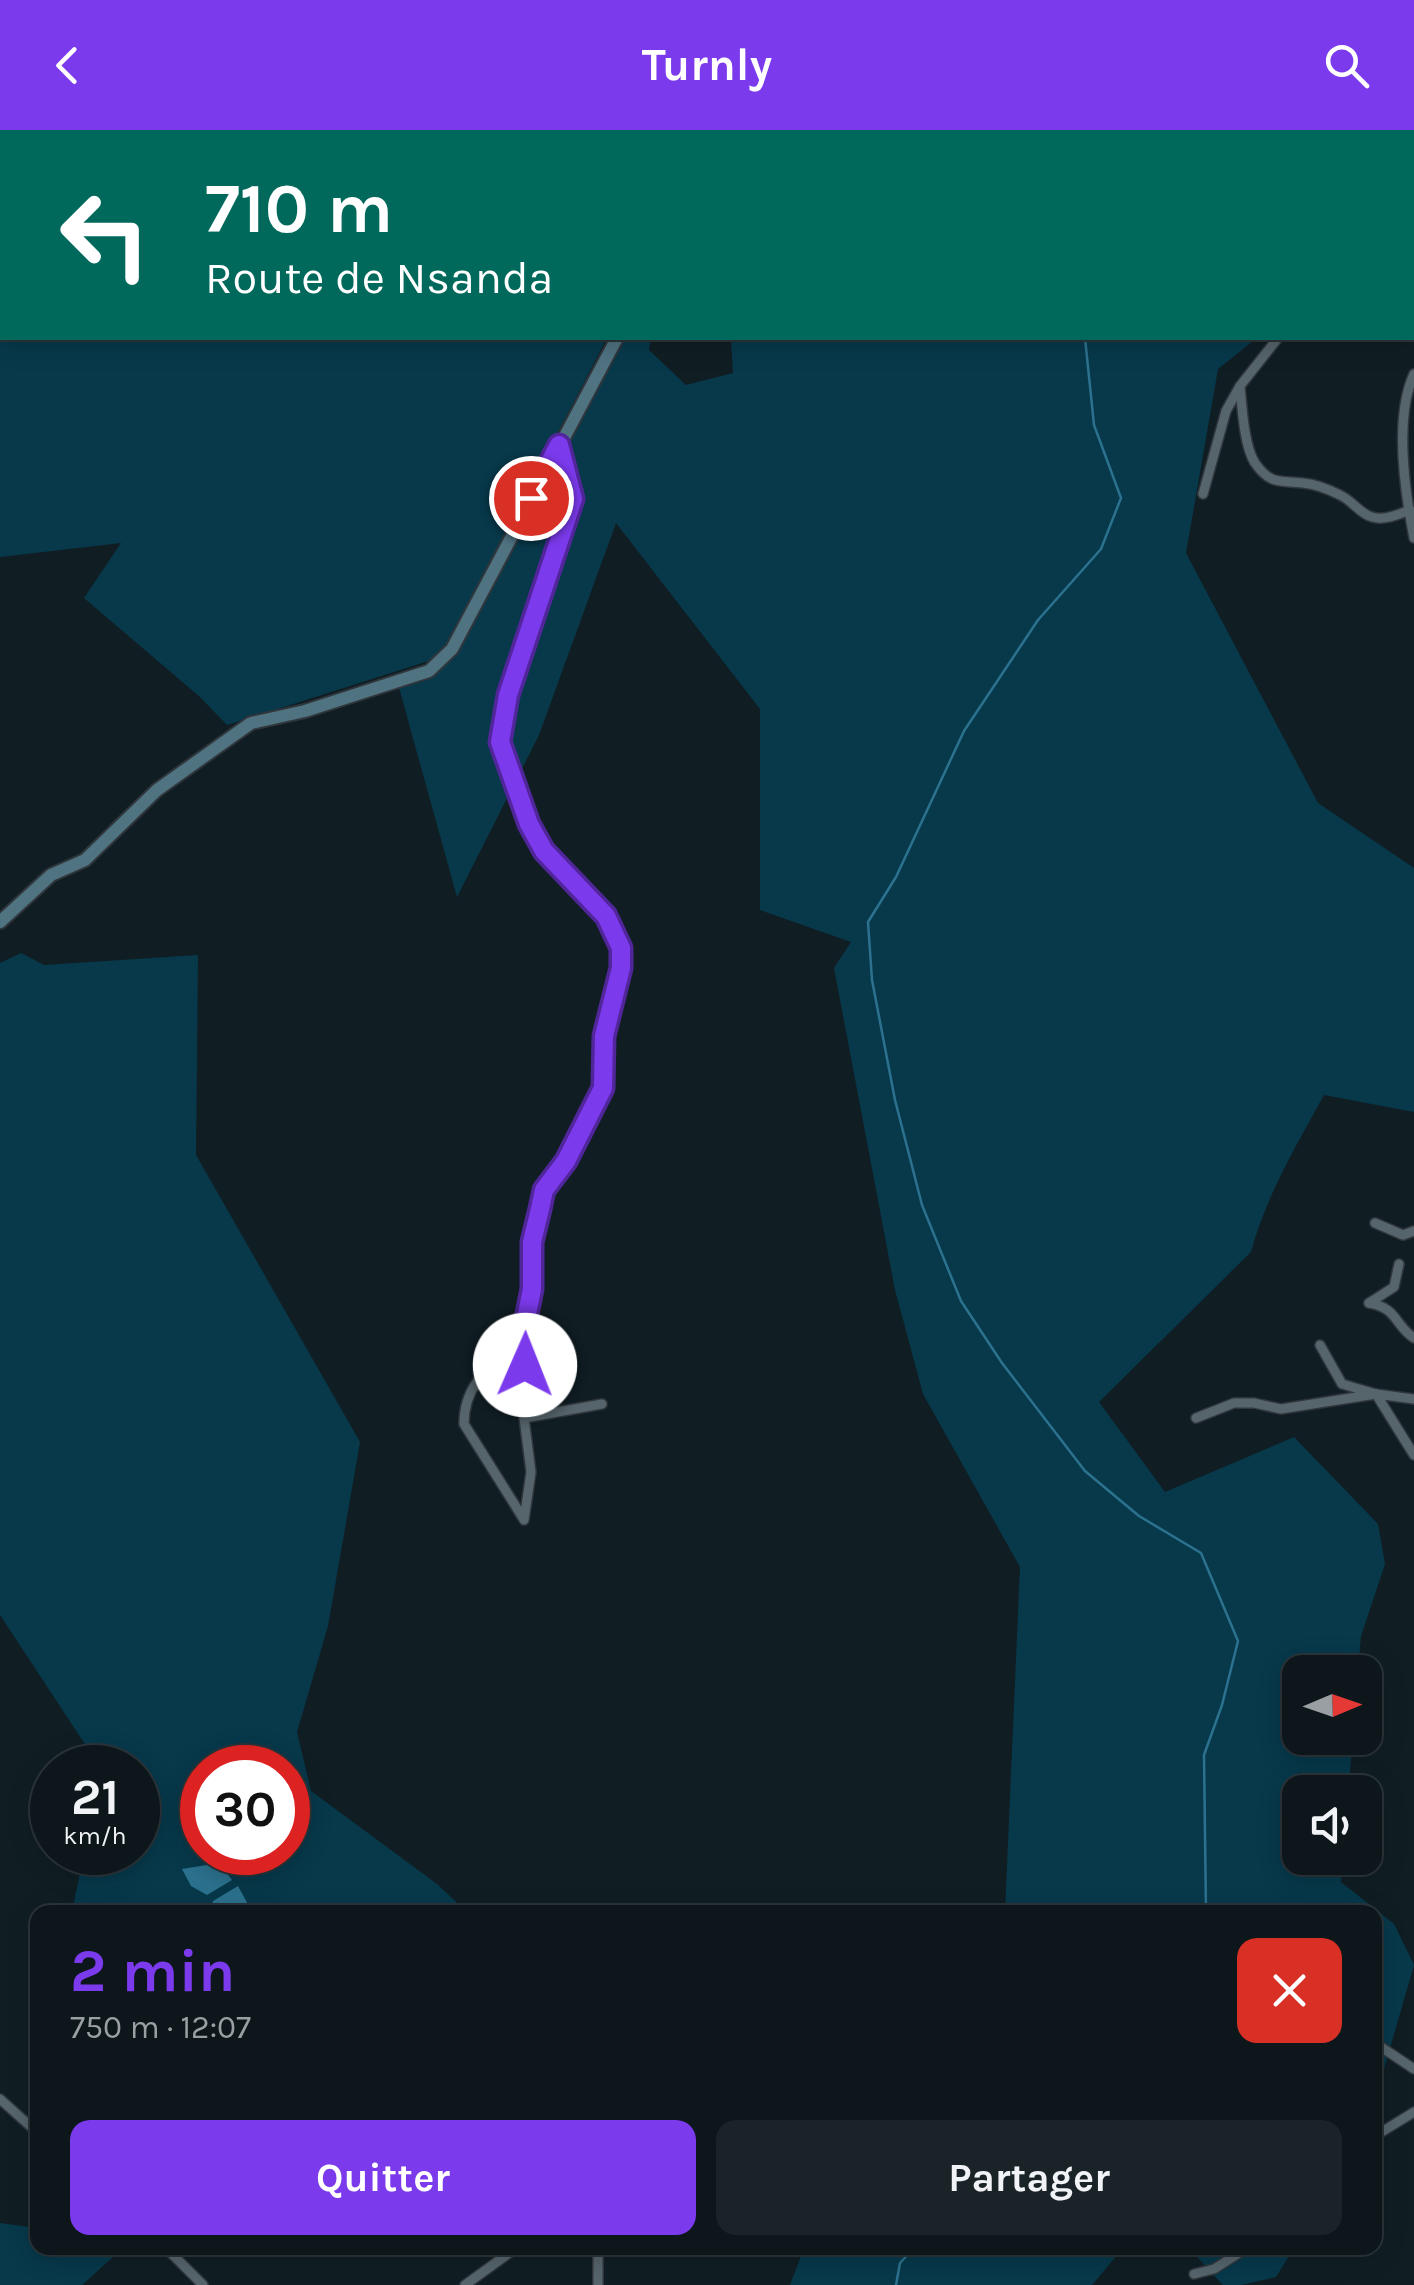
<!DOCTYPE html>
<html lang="fr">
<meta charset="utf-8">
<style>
body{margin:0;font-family:Karla,sans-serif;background:#1a2328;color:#f1f3f6;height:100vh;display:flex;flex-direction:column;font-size:38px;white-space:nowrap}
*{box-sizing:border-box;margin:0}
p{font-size:32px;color:#9a9fa3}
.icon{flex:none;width:55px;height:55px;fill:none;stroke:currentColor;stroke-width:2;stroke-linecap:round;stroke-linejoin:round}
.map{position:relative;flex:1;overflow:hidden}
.details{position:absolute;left:30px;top:1775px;width:1352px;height:350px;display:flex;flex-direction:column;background:#0c161b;border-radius:20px;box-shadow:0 5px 25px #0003,0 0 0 2px #2c353a}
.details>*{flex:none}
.hud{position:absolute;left:0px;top:0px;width:1415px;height:210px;box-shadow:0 5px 25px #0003,0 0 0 2px #2c353a;background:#00695c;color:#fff;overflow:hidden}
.needle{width:65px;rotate:88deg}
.controls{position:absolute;left:1282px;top:1525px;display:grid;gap:20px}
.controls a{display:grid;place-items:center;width:100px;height:100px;border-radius:20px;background:#0c161b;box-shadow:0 5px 25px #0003,0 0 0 2px #2c353a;font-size:50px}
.speed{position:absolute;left:30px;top:1615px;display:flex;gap:20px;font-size:50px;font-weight:700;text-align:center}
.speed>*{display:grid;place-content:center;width:130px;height:130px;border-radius:50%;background:#0c161b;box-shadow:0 5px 25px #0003,0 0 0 2px #2c353a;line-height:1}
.speed small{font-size:25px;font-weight:400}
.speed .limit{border:15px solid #d22;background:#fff;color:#111}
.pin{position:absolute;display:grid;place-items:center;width:85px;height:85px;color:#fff;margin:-42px;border:5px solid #fff;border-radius:50%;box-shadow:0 2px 10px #0007}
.me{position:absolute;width:110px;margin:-55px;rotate:1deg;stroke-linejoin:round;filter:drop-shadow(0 0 8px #0008)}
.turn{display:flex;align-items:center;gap:35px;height:210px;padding:0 40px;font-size:45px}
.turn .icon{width:130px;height:130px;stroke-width:2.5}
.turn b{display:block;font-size:70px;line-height:85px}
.round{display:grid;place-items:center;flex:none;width:105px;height:105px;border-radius:20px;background:#1a2328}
.overview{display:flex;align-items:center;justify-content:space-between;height:170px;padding:0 40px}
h1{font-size:60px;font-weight:700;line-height:75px;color:#7c3aed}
.primary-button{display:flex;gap:20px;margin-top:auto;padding:20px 40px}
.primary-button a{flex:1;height:115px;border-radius:20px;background:#7c3aed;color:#fff;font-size:40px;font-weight:700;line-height:115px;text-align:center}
.primary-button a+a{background:#1a2328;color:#f1f3f6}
header{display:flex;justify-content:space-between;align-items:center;height:130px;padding:0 40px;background:#7c3aed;color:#fff;font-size:45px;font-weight:700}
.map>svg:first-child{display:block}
.green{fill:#07394b;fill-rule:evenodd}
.water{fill:#2c728f}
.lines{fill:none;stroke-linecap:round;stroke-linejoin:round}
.stream{stroke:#2c728f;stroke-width:2.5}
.river{stroke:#2c728f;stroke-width:18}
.street-casing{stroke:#30373c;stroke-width:12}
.secondary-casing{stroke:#30373c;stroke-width:16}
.street{stroke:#56656c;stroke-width:9}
.secondary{stroke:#507382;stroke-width:12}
.route-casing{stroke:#51269a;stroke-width:25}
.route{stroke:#7c3aed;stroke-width:18}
</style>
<header><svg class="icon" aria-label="back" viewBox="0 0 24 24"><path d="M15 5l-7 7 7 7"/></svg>Turnly<svg class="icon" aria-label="search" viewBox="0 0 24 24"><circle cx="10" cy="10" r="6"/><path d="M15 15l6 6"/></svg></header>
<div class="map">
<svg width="1414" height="2155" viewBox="0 0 1414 2155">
<rect width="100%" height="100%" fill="#101e24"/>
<g class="green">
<path d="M 303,0 L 789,0 L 301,2 Z"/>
<path d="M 811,0 L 1414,0 L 1414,20 L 1412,2 L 808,2 Z"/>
<path d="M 0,20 L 2,208 L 607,208 L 441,527 L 227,595 L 200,567 L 84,468 L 121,413 L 0,427 Z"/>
<path d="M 621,208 L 651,208 L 649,220 L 686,255 L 733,243 L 731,208 L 1257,208 L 1218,239 L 1186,423 L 1318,673 L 1414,738 L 1414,982 L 1324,965 C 1296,1016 1266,1066 1251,1122 L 1099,1272 L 1165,1362 L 1294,1307 L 1378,1394 L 1385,1434 L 1361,1506 L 1358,1542 L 1300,1542 L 1300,1608 L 1353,1608 L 1348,1662 L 1300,1662 L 1300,1728 L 1343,1728 L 1341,1752 L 1394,1794 L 1414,1835 L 1375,1970 L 1375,1782 L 1005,1782 L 1020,1437 L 923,1264 L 895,1160 L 834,838 L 851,812 L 760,780 L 760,579 L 616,393 L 539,605 L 457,767 L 398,554 L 457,520 Z"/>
<path d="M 21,823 L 44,835 L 198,825 L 196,1025 L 360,1312 L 328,1496 L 297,1602 L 311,1661 L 437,1754 L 467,1782 L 72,1782 L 84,1723 L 138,1722 L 138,1638 L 100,1637 L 0,1485 L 0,833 ZM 202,1638 L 288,1638 L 288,1722 L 202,1722 Z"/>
<path d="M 0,2093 L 37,2098 L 38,2118 L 123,2118 L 82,2155 L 0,2155 Z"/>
<path d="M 804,2118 L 1123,2118 L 1092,2155 L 790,2155 Z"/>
<path d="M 1189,2118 L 1294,2118 L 1276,2147 L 1241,2155 L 1223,2155 Z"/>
</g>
<g class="water">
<path d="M 219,1733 L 232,1750 L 207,1765 L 191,1756 L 182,1739 Z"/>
<path d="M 238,1756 L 252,1782 L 211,1782 L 213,1771 Z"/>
</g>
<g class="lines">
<g class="stream">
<path d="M 1032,0 L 1034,2"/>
<path d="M 1085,208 L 1094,295 L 1121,368 L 1101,419 L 1038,490 L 964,601 L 896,747 L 868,792 L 872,850 L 895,970 L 922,1075 L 961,1171 L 1002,1233 L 1085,1341 L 1139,1386 L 1201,1423 L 1238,1511 L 1222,1575 L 1204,1625 L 1206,1782"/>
<path d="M 896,2155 L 900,2133 L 914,2118"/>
</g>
<g class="river">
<path d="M 284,2 L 286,0"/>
<path d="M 0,10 L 2,11"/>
</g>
<defs>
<g id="street">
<path d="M 1412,145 L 1414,144"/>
<path d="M 1414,244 C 1394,287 1405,363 1414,408"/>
<path d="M 1240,256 C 1242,277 1244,316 1255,333 C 1271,356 1281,350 1303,353 C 1315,354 1330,360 1340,365 C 1353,371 1360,384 1372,387 C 1385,391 1399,384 1410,380"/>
<path d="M 1203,364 L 1226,281 L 1240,256 L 1278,208"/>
<path d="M 1375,1093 L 1403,1105 L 1414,1101"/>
<path d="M 1369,1173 C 1398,1178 1394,1195 1414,1208"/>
<path d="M 1369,1173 L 1394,1157 L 1399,1134"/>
<path d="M 1376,1264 L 1414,1325"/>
<path d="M 1376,1264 L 1414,1269"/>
<path d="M 524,1288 L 602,1274"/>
<path d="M 1196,1288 L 1234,1273 L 1254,1273 L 1281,1279 L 1376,1264 L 1342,1254 L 1320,1215"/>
<path d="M 523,1388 L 464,1294 C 464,1250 494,1235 524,1208"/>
<path d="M 524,1390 L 531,1342 L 524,1288 L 524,1199 L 532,1159 L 532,1111 L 544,1061 L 566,1031 L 603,958 L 604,906 L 621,839 L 621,817 L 606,786 L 544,721 L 529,694 L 500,612 L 507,565 L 573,369 L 559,315"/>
<path d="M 1375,1913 L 1414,1939"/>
<path d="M 0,1969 L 38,2003"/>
<path d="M 1375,2006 L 1414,1982"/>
<path d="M 166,2118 L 203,2155"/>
<path d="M 598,2118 L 598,2155"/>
<path d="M 1194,2144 L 1214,2139 L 1247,2118"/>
<path d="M 465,2155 L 516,2118"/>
</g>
<g id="secondary">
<path d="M 800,2 L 804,0"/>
<path d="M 0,792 L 51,745 L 85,730 L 157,660 L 251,593 L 305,581 L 429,541 L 452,519 L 617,208"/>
</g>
</defs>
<use href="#street" class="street-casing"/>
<use href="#secondary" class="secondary-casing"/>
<use href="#street" class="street"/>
<use href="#secondary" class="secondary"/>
</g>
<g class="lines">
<defs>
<path id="route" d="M 525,1235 L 524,1199 L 532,1159 L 532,1112 L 540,1079 L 544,1060 L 566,1031 L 603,958 L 604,906 L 621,838 L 621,818 L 606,786 L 544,721 L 529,694 L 500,612 L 508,565 L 573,369 L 559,315 L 531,368"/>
</defs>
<use href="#route" class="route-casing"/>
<use href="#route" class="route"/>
</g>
</svg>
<div class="controls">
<a><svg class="needle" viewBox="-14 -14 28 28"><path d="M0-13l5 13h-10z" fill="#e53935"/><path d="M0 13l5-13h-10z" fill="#9a9fa3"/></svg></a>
<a><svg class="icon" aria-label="sound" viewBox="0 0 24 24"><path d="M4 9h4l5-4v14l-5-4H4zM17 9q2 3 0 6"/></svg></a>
</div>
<div class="speed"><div>21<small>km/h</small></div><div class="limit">30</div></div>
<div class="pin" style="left:531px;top:368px;background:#d93025"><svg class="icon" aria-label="arrive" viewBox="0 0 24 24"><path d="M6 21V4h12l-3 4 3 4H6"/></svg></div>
<svg class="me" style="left:525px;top:1235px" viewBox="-20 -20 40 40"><circle r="19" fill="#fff"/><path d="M0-13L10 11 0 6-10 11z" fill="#7c3aed"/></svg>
<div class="hud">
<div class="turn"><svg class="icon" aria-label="left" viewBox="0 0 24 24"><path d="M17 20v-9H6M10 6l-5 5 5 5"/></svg><div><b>710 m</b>Route de Nsanda</div></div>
</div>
<section class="details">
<div class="overview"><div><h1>2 min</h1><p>750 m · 12:07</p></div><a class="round" style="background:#d93025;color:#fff"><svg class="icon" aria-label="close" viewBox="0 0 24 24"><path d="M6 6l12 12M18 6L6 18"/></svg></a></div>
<div class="primary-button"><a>Quitter</a><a>Partager</a></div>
</section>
</div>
